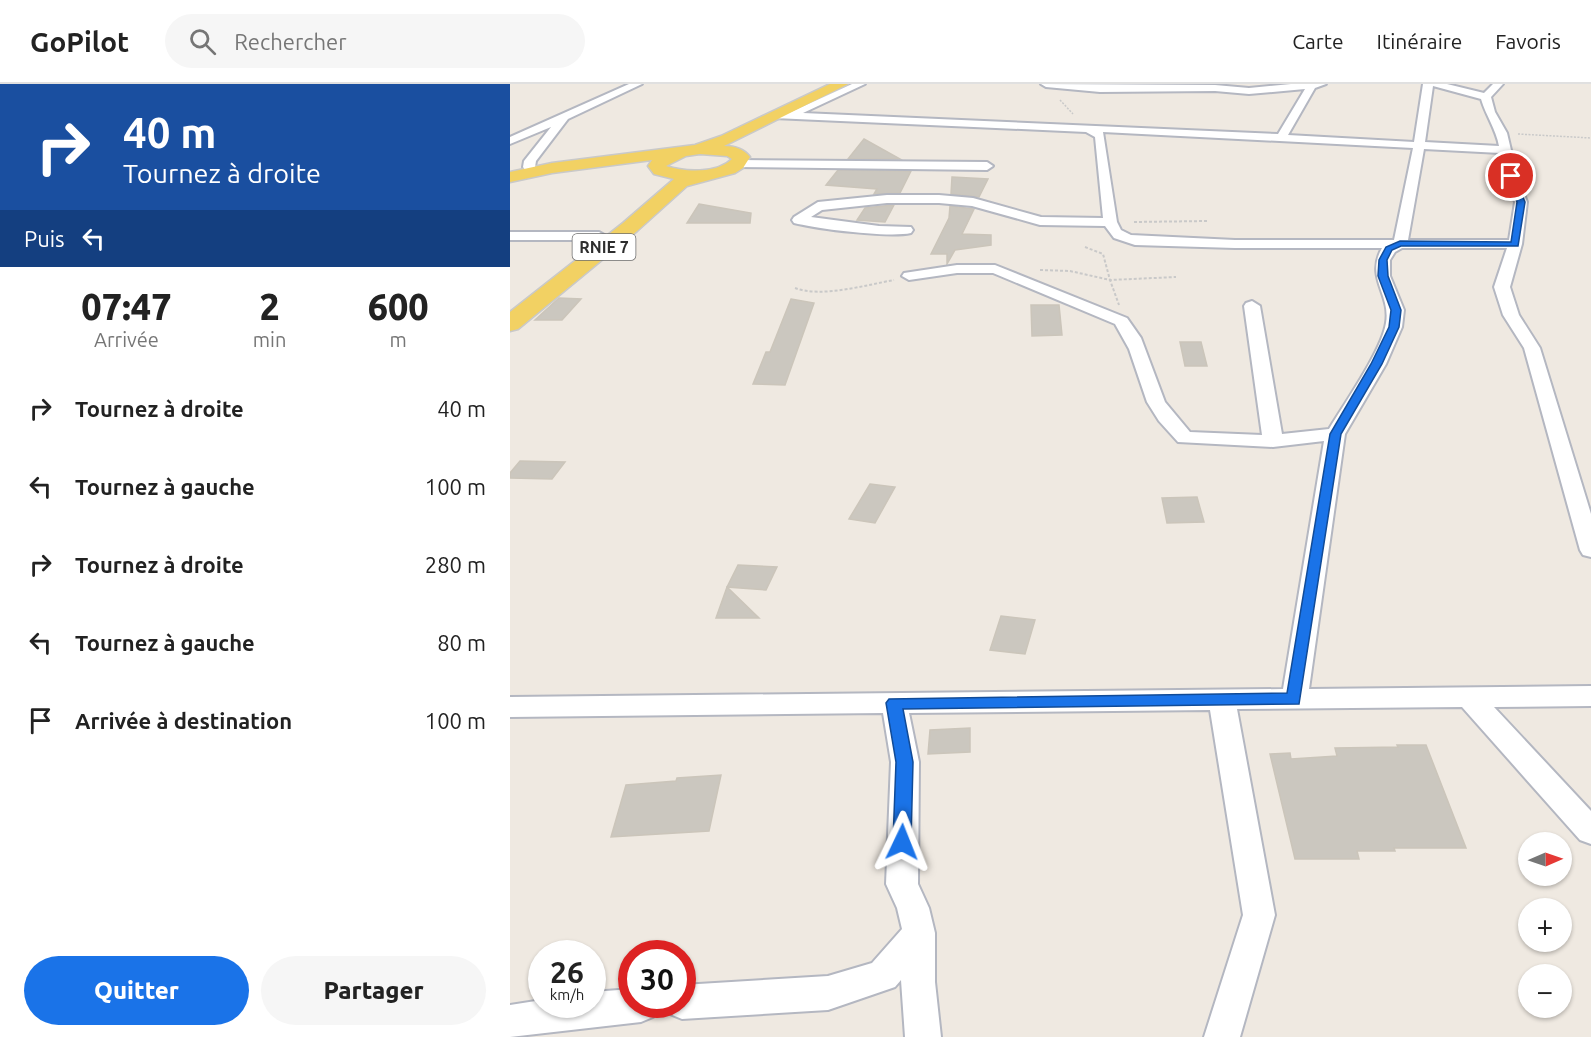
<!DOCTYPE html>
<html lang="fr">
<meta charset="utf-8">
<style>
body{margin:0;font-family:Ubuntu,sans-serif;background:#f6f6f6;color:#222;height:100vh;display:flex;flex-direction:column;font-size:22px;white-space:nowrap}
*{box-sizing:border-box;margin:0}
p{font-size:20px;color:#767676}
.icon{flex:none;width:33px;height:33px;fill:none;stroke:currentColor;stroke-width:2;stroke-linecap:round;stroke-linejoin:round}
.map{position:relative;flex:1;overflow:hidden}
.panel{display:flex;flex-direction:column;background:#fff;width:510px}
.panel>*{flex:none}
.hud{background:#1a4fa0;color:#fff;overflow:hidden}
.needle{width:39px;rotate:88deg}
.tools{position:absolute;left:1008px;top:748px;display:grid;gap:12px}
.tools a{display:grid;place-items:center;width:54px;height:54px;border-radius:50%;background:#fff;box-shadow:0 2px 4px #0004;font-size:30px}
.speed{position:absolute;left:18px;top:856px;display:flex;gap:12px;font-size:30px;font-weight:700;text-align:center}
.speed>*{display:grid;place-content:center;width:78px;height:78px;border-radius:50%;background:#fff;box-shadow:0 2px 4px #0004;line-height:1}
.speed small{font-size:15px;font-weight:400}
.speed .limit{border:9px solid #d22;background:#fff;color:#111}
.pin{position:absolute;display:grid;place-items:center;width:51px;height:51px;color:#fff;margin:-26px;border:3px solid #fff;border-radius:50%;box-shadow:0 2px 6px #0007}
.me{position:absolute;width:66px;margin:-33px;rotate:2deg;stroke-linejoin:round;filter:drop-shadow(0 0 4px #0008)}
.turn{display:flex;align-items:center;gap:21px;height:126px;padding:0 24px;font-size:27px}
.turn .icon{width:78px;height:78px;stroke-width:2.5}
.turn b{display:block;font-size:42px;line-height:51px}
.then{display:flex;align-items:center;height:57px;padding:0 24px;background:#0003;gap:12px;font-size:22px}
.eta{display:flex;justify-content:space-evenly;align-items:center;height:102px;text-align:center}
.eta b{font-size:36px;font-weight:800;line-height:42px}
.action{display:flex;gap:12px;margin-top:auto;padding:12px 24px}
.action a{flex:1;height:69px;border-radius:36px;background:#1a73e8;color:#fff;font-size:24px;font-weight:800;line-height:69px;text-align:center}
.action a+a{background:#f6f6f6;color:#222}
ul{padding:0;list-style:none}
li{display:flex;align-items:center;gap:18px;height:78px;padding:0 24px}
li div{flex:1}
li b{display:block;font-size:22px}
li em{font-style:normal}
header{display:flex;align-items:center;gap:36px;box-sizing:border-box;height:84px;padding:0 30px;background:#fff;border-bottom:2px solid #e0e0e0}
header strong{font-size:28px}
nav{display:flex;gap:33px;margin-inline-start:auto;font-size:21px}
.search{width:420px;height:54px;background:#f6f6f6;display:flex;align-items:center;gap:15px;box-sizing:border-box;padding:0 21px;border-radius:33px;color:#767676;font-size:22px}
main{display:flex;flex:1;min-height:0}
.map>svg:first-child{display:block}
.building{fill:#cbc7bf;stroke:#cbc5ba;stroke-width:1.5}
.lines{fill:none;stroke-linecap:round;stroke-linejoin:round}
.street-casing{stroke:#b4b7c1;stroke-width:4}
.primary-casing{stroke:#c9c9c9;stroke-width:3}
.path-far1{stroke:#c9c9c9;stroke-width:1.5;stroke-dasharray:2 1.5;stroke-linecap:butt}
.path{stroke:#c9c9c9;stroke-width:2;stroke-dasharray:3 2;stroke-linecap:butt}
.street{fill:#fff;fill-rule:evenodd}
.primary{fill:#f2d163;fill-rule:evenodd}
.route{fill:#1a73e8;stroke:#114b97;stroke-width:1.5}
.labels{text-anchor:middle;stroke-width:6;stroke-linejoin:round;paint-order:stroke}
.shield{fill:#fff;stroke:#6d6d6d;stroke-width:1.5}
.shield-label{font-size:16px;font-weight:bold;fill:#2e2e2e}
</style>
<header>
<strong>GoPilot</strong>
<div class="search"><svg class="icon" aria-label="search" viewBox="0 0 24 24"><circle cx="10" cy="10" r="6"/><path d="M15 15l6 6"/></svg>Rechercher</div>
<nav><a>Carte</a><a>Itinéraire</a><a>Favoris</a></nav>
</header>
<main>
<section class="panel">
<div class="hud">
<div class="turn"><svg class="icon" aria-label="right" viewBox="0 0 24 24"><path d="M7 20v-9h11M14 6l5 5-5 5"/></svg><div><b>40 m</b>Tournez à droite</div></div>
<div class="then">Puis<svg class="icon" aria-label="left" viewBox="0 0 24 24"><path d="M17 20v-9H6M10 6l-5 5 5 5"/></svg></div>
</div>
<div class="eta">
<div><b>07:47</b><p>Arrivée</p></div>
<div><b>2</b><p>min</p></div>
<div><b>600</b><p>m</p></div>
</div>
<ul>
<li><svg class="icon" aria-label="right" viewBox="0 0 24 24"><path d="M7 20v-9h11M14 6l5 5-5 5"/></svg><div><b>Tournez à droite</b></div><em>40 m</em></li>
<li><svg class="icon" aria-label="left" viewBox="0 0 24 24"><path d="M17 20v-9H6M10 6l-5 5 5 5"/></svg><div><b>Tournez à gauche</b></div><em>100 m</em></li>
<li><svg class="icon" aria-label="right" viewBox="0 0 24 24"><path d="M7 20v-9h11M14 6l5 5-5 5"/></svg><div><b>Tournez à droite</b></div><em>280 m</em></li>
<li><svg class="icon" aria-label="left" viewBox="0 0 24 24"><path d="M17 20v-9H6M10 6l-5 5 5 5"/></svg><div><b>Tournez à gauche</b></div><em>80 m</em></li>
<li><svg class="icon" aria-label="arrive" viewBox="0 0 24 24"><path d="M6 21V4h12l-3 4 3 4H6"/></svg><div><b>Arrivée à destination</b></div><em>100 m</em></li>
</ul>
<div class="action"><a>Quitter</a><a>Partager</a></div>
</section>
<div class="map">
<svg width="1081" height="953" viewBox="0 0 1081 953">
<rect width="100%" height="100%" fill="#efe9e1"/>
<g class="building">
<path d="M 354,55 L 390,75 L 338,75 Z"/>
<path d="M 328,86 L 401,87 L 390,109 L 364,110 L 367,105 L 316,101 Z"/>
<path d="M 442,93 L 478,95 L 469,113 L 441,110 Z"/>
<path d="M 189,120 L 241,129 L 240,139 L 177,139 Z"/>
<path d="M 384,121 L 375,138 L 347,136 L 355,124 Z"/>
<path d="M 440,122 L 464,125 L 452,150 L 481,151 L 481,161 L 445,166 L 437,180 L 437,170 L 421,170 L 439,134 Z"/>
<path d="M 49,214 L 71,215 L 52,236 L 25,236 Z"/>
<path d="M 281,215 L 304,219 L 275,301 L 243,300 L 256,268 L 260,268 Z"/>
<path d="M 521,221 L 549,221 L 552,251 L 522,252 Z"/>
<path d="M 670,258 L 691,258 L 697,282 L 675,282 Z"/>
<path d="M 10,377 L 55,378 L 42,395 L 0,394 L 0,389 Z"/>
<path d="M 360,400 L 385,403 L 365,439 L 339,435 Z"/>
<path d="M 687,413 L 694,438 L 657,439 L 652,414 Z"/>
<path d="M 228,481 L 267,483 L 256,506 L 217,503 Z"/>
<path d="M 217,503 L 249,534 L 206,534 Z"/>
<path d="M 491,532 L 525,536 L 515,570 L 480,566 Z"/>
<path d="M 460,644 L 460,668 L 418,670 L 420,646 Z"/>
<path d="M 887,661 L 916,661 L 956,764 L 884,764 L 885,767 L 847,767 L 849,775 L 785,775 L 760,670 L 780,669 L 781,675 L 827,672 L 825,664 L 888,663 Z"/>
<path d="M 211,691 L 199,747 L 101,753 L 116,701 L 166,697 L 167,694 Z"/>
</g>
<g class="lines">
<defs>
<g id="street">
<path d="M 119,0 L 132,0 L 58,35 L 26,77 L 25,83 L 29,88 L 27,91 L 19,91 L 13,83 L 14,77 L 41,43 L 0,60 L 0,53 Z"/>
<path d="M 342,0 L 355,0 L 293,29 L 768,50 L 795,5 L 739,10 L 705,7 L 590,8 L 536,3 L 531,0 L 705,1 L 739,4 L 781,0 L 816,0 L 805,4 L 778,51 L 904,58 L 913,0 L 937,0 L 974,9 L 983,0 L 993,0 L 981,13 L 985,28 L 997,49 L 1007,92 L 1017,118 L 1012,160 L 1000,203 L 1009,231 L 1030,264 L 1081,430 L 1081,473 L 1073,471 L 1070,466 L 1014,264 L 993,231 L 984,203 L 997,164 L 892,164 L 885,168 L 880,176 L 880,192 L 894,226 L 892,243 L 876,280 L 835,350 L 799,605 L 1081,602 L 1081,622 L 984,623 L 1081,727 L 1081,760 L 1070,756 L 952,623 L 727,625 L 765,831 L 730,953 L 694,953 L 733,831 L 700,626 L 399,629 L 409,678 L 408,800 L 419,824 L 425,849 L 425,898 L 431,953 L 395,953 L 391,896 L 385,903 L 318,926 L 172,935 L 160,930 L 156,921 L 172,921 L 172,901 L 318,892 L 362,879 L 392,845 L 387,824 L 376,800 L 381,678 L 373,629 L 0,633 L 0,613 L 773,605 L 814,357 L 763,363 L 668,358 L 649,337 L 637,318 L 619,265 L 605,240 L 483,189 L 447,189 L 399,196 L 392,192 L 394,189 L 447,181 L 485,181 L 617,234 L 631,254 L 655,318 L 680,348 L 752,351 L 734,222 L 736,219 L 742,217 L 750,222 L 772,350 L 819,345 C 834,320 872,266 876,239 C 881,210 855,194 872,164 L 725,164 L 625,161 L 604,154 L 595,142 L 530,141 L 462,122 L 429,119 L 377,119 L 312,126 L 301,133 L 369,142 L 401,143 L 403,146 L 401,149 C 379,154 308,145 284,139 L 282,136 L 284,133 L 308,118 L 377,111 L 429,111 L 463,114 L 531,133 L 593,134 L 585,53 L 576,48 L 264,34 L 259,31 L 264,28 L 279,29 ZM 923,2 L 971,15 C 976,32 986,45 989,62 L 915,58 ZM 593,48 L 903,64 L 884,156 L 725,156 L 621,151 L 611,146 L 607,138 ZM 914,65 L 990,69 L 995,92 L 1005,118 L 999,156 L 898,156 Z"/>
<path d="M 227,76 L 477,78 L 483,82 L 477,86 L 223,83 L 223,77 Z"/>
<path d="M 0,148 L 89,148 L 96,152 L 89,156 L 0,156 Z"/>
<path d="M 122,905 L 122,921 L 148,921 L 143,933 L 131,938 L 0,953 L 0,921 L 32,916 L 32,921 L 82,921 L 82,908 Z"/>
</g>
<path id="primary" d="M 320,0 L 338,0 L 214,62 C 224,62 234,65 240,73 L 233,84 L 225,89 L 177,102 L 127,147 L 8,245 L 0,247 L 0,228 L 113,139 L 164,95 L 144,90 L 138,82 L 142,76 L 42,89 L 0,98 L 0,88 L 42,79 L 185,61 L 211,52 ZM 190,70 L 217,72 L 222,75 C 207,90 174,88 156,82 L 176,72 Z"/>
</defs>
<use href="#street" class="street-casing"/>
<use href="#primary" class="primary-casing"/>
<g class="path-far1">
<path d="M 550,16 L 563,30"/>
<path d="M 1008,50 L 1081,54"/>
</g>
<g class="path">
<path d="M 624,138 L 698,137"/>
<path d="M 575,163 L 593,170 L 600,196 L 666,193"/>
<path d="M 530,186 L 560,187 L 600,196 L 609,221"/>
<path d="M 285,204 C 311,214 356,201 384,196"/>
</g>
<use href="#street" class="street"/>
<use href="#primary" class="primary"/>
</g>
<path class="route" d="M 1001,90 L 1004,92 L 1015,118 L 1008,162 L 891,162 L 882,166 L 877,176 L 878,192 L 891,226 L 889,243 L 872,280 L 831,350 L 789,620 L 393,625 L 403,678 L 401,758 L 398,764 L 392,766 L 385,764 L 383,758 L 386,678 L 376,619 L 379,615 L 777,609 L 820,350 L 861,280 L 879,243 L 881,226 L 868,192 L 869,176 L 876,163 L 890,157 L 1001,158 L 1007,118 L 997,92 Z"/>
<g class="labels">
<rect class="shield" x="62.5" y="150" width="63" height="26" rx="4.5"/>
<g class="shield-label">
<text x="94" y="169">RNIE 7</text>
</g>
</g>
</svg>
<div class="tools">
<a><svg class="needle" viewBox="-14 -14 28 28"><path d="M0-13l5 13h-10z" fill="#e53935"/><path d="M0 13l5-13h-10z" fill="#767676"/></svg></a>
<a>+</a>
<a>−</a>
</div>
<div class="speed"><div>26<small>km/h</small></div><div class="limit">30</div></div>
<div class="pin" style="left:1001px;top:92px;background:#d93025"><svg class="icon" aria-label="arrive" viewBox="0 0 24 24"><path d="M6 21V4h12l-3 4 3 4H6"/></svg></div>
<svg class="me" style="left:392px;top:758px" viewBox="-20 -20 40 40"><path d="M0-17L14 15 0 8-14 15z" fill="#1a73e8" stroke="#fff" stroke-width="4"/></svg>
</div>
</main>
